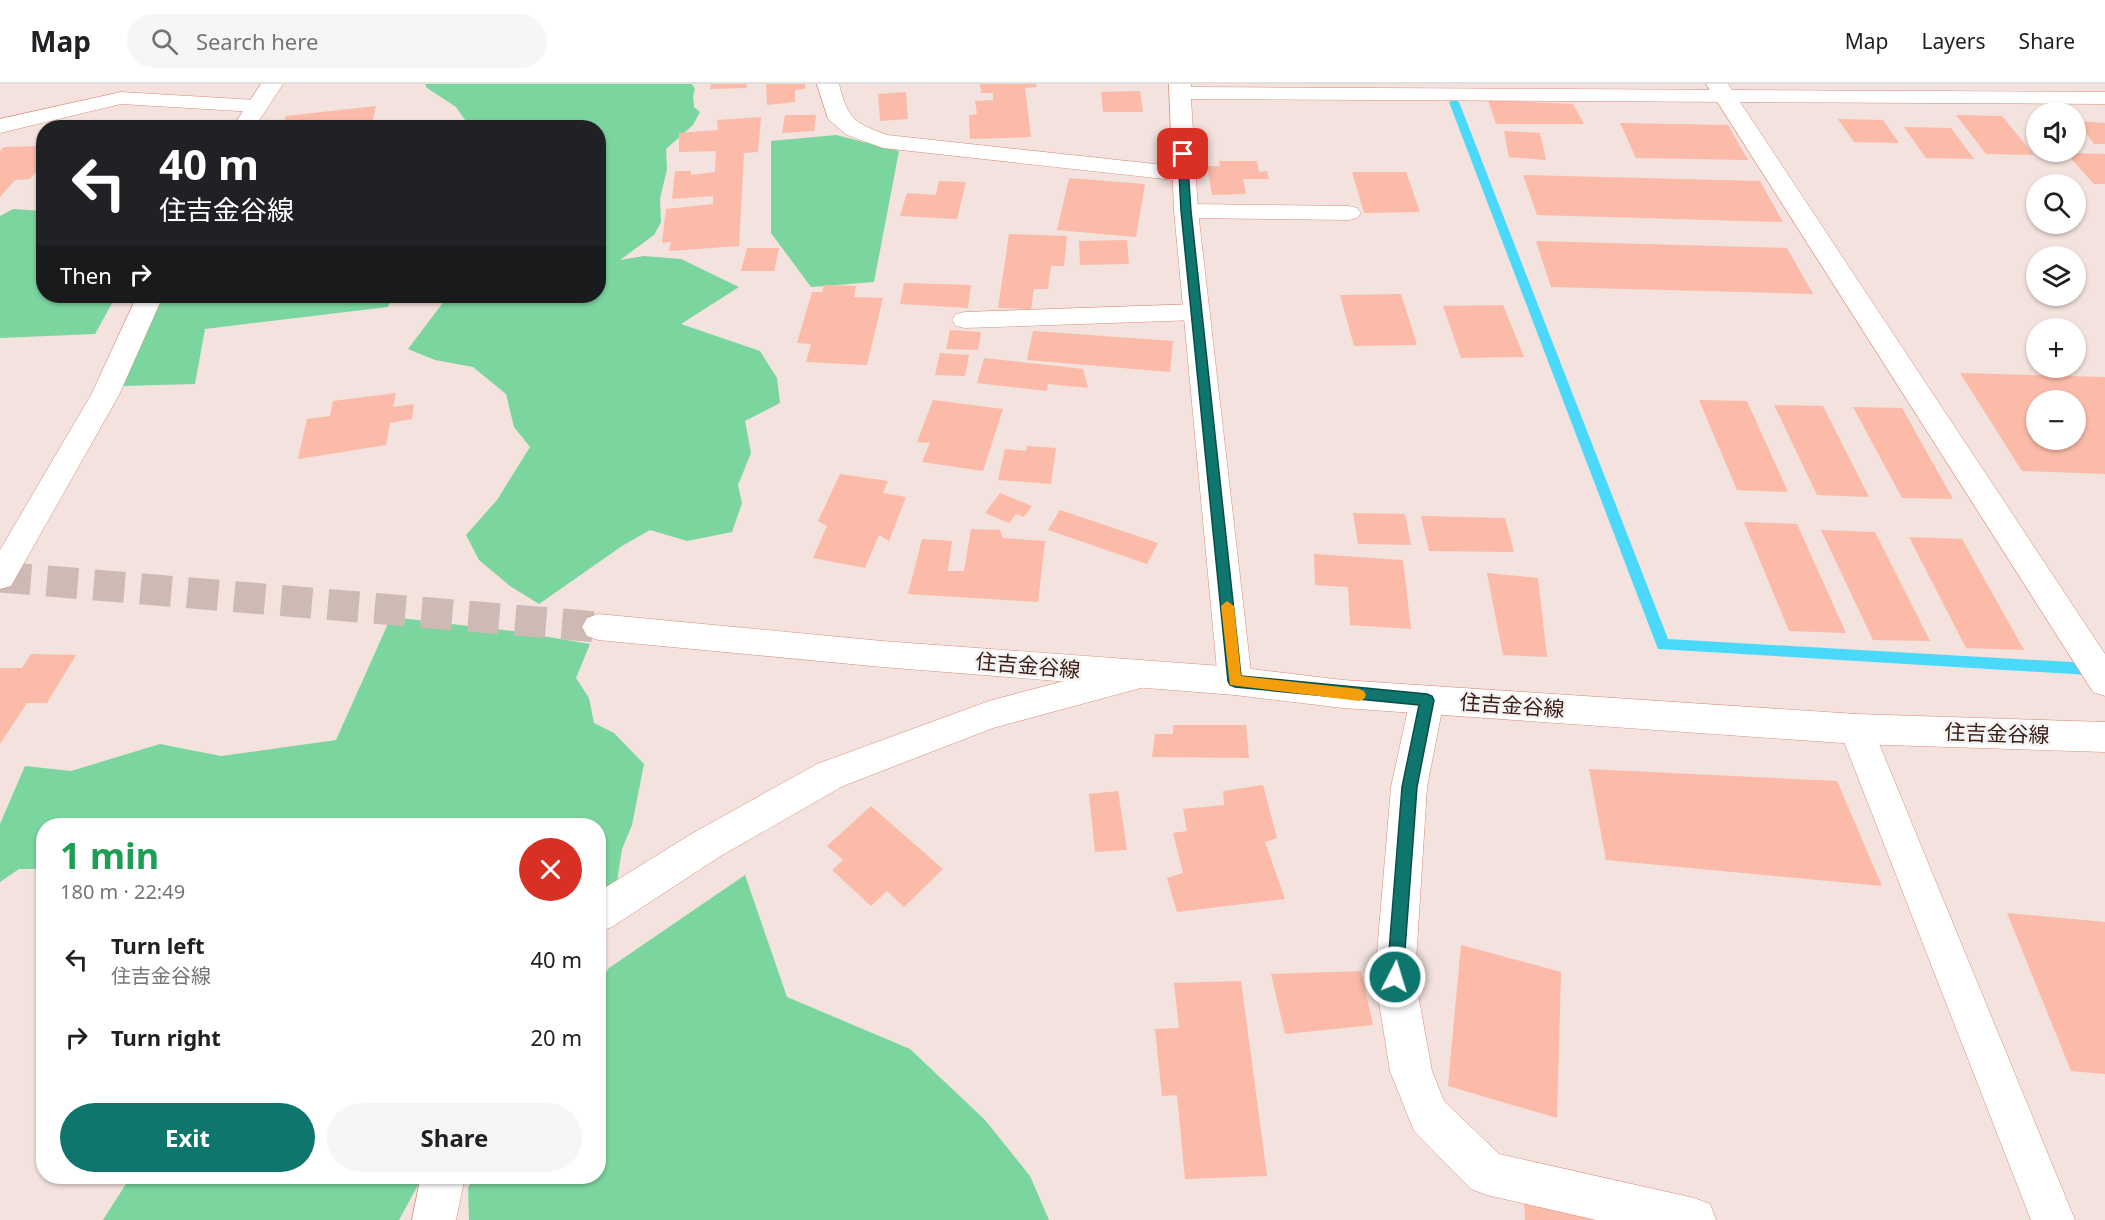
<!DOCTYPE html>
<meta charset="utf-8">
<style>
body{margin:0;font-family:"Noto Sans","Noto Sans JP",sans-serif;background:#f6f6f6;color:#202124;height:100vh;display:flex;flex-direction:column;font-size:22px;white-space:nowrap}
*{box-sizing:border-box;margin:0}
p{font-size:20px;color:#757577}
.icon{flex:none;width:33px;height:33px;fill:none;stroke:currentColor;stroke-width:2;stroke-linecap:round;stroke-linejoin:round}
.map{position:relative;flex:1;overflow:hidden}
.side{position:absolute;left:36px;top:734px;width:570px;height:366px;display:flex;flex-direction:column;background:#fff;border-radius:24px;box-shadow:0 2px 4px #0004}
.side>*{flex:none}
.guide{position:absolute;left:36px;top:36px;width:570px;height:183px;border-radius:24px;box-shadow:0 2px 4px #0004;background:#202124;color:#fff;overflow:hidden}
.tools{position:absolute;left:2026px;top:18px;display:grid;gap:12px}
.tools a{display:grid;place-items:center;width:60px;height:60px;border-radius:50%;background:#fff;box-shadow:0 2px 4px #0004;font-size:30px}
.pin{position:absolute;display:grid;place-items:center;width:51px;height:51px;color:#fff;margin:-26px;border-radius:12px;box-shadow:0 3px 9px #0006}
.me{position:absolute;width:66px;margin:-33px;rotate:5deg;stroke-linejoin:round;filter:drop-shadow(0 0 4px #0008)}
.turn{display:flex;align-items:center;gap:21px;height:126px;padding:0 24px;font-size:27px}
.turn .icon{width:78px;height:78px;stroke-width:2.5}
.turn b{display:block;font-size:42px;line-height:51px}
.then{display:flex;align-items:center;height:57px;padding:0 24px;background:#0003;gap:12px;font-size:22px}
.round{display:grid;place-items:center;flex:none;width:63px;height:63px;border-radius:32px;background:#f6f6f6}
.headline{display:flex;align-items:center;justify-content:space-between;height:102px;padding:0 24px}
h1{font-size:36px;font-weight:700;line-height:45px;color:#1e9e55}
.primary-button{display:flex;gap:12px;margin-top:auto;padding:12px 24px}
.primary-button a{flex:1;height:69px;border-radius:36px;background:#0f766e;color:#fff;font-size:24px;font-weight:700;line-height:69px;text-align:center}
.primary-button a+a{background:#f6f6f6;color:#202124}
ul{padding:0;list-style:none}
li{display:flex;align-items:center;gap:18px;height:78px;padding:0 24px}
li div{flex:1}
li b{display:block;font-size:22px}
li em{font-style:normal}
header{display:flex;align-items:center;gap:36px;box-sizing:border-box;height:84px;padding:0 30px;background:#fff;border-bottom:2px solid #e0e0e0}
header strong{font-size:28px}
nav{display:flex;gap:33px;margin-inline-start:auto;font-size:21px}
.search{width:420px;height:54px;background:#f6f6f6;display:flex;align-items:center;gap:15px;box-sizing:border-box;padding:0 21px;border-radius:33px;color:#757577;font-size:22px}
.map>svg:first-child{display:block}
.green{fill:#7bd59f}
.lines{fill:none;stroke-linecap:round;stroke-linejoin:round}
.stream{fill:#4ad9fa;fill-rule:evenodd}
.building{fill:#fcbaa8;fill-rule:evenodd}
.secondary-tunnel{stroke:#cebab5;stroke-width:31;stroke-dasharray:31 16;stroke-linecap:butt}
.minor-casing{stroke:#da8c76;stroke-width:1}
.tertiary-casing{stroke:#da8c76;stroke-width:1}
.secondary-casing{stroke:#da8c76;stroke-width:1}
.minor{fill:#fff;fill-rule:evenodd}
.tertiary{fill:#fff;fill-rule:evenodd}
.secondary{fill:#fff;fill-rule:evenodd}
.route{fill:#0f766e;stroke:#0a4d48;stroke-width:1.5}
.slow{fill:#f59e0b}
.labels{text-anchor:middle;stroke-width:5;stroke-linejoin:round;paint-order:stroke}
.street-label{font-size:21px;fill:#3a1c13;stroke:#f3f3f3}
</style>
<header>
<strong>Map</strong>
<div class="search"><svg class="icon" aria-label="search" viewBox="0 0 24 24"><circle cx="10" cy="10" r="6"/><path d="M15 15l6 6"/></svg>Search here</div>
<nav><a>Map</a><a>Layers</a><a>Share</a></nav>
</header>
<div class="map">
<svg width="2105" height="1136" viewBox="0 0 2105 1136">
<rect width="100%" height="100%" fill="#f3e2dd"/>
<g class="green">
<path d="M 425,0 L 692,0 L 695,5 L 693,12 L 694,23 L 700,28 L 693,41 L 666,65 L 667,85 L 660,115 L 661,138 L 654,151 L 620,176 L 644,172 L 681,175 L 739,203 L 681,240 L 760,267 L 777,294 L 780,319 L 745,337 L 751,369 L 738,401 L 742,419 L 732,448 L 687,457 L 650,446 L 622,462 L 539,520 L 510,502 L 479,476 L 466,451 L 497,416 L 530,363 L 514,343 L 506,310 L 473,283 L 435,276 L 408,265 L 448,212 L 598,212 L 598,44 L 470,43 L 456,23 L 427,4 Z"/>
<path d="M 836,51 L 899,67 L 874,198 L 811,203 L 771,149 L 771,57 Z"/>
<path d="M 13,125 L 43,127 L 44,212 L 116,212 L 95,250 L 0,254 L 0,132 Z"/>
<path d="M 162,212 L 392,212 L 388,223 L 205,245 L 195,300 L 123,302 Z"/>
<path d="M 391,533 L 513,547 L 590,560 L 576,594 L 589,614 L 594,639 L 614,649 L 644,680 L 632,741 L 622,765 L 612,831 L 599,852 L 598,741 L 44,741 L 43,785 L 19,785 L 0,798 L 0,740 L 25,682 L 71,687 L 160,660 L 221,672 L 336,656 Z"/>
<path d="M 745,791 L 787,913 L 910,965 L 985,1036 L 1030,1092 L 1049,1136 L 469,1136 L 468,1104 L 474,1092 L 598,1092 L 599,898 L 609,884 Z"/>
<path d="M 131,1092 L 423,1092 L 399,1136 L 103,1136 Z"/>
</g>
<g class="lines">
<path class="stream" d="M 1454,15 L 1459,18 L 1668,555 L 2105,580 L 2105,592 L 1658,565 L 1449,18 Z"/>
</g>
<g class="building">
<path d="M 711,0 L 747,0 L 746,4 L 710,5 Z"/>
<path d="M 766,0 L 805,0 L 805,5 L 795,6 L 795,18 L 767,21 Z"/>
<path d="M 980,0 L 1036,0 L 1037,3 L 1025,4 L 1031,53 L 970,55 L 969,31 L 977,30 L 975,17 L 993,16 L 993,9 L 981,9 Z"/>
<path d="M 1140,7 L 1143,28 L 1103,28 L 1101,8 Z"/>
<path d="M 906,8 L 908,35 L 880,37 L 878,10 Z"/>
<path d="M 1488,16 L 1573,20 L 1584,40 L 1496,40 Z"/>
<path d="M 376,22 L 371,44 L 282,44 L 286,32 Z"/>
<path d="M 785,31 L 816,31 L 814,47 L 782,49 Z"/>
<path d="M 1956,31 L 2002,32 L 2034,71 L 1986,70 Z"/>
<path d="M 761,33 L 758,68 L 744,69 L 739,162 L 669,167 L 671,158 L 662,159 L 666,125 L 713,120 L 713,112 L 672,115 L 675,87 L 691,87 L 691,91 L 715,88 L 716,67 L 679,68 L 679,49 L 718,46 L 717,36 Z"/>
<path d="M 1838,35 L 1883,36 L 1899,59 L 1854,58 Z"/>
<path d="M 2077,37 L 2105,39 L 2105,60 L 2094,60 Z"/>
<path d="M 222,38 L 217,44 L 126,44 L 128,41 Z"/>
<path d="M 1620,39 L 1728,41 L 1748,76 L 1636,74 Z"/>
<path d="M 1904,43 L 1951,44 L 1974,75 L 1926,74 Z"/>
<path d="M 1504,47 L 1540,49 L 1546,76 L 1509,73 Z"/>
<path d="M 44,62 L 41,73 L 44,73 L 44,79 L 30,95 L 15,96 L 0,113 L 0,67 L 4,63 Z"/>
<path d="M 2066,69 L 2105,70 L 2105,100 L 2094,100 Z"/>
<path d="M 1219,77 L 1257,77 L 1259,88 L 1267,87 L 1269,95 L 1243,95 L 1246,110 L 1212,111 L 1207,82 L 1220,82 Z"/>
<path d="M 1352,88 L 1406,88 L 1420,128 L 1364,129 Z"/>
<path d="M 1523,91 L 1760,97 L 1783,138 L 1537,131 Z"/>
<path d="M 1069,94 L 1145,100 L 1136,153 L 1057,146 Z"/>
<path d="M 939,97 L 966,98 L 957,135 L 900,132 L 907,109 L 936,111 Z"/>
<path d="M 1009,150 L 1067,152 L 1064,182 L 1051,182 L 1048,205 L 1034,205 L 1031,225 L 998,224 Z"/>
<path d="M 1127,156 L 1129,180 L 1080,181 L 1079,157 Z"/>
<path d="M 1536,157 L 1787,164 L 1813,210 L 1551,203 Z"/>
<path d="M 747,164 L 779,164 L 774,187 L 741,187 Z"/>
<path d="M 904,199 L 971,201 L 968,224 L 900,220 Z"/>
<path d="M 824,201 L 856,202 L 854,213 L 883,214 L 867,281 L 806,278 L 811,260 L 797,259 L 812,208 L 822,208 Z"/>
<path d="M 1401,210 L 1417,261 L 1354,262 L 1340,211 Z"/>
<path d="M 1503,221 L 1524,273 L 1461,274 L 1443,222 Z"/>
<path d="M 950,246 L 981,248 L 978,266 L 946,265 Z"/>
<path d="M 1033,247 L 1173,257 L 1170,288 L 1027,276 Z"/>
<path d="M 940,269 L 969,271 L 965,292 L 935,291 Z"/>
<path d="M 984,274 L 1083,285 L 1088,304 L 1048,300 L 1047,307 L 977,299 Z"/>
<path d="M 1960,289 L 2105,293 L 2105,390 L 2022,387 ZM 2037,316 L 2076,316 L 2076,356 L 2037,356 Z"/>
<path d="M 396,309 L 393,323 L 414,320 L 412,335 L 390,339 L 386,361 L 298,375 L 307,335 L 330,332 L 333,317 Z"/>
<path d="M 933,316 L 1003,325 L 983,387 L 922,378 L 930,359 L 917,358 Z"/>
<path d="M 1699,316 L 1747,317 L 1788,408 L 1737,406 Z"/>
<path d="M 1774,321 L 1823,322 L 1869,413 L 1817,411 Z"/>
<path d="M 1853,323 L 1902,324 L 1953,415 L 1902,414 Z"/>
<path d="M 1027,362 L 1056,364 L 1051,400 L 998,396 L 1005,365 L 1026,367 Z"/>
<path d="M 840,390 L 888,397 L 883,409 L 906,413 L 889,457 L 879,451 L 865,484 L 813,474 L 827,442 L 818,437 Z"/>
<path d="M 1000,409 L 1032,422 L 1024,433 L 1016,430 L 1009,439 L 985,429 Z"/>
<path d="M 1060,426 L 1158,459 L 1147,480 L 1048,446 Z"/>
<path d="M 1353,429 L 1405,430 L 1411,461 L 1358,460 Z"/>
<path d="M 1421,432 L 1505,434 L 1514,468 L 1429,467 Z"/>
<path d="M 1744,438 L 1797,440 L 1846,549 L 1789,547 Z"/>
<path d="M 971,445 L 1000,446 L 1003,454 L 1045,457 L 1038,518 L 908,510 L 922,455 L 952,457 L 948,487 L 964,487 Z"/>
<path d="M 1821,446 L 1875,448 L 1930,557 L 1873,556 Z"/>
<path d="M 1909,453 L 1962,455 L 2024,566 L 1966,564 Z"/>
<path d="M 1314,470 L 1403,476 L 1411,545 L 1350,541 L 1348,503 L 1315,501 Z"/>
<path d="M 1487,489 L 1538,494 L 1547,573 L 1503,571 Z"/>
<path d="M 31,570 L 76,571 L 47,619 L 27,619 L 0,660 L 0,584 L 22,584 Z"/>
<path d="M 1173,641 L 1246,641 L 1249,674 L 1152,673 L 1155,650 L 1173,650 Z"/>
<path d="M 1589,685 L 1837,697 L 1882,802 L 1606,776 Z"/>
<path d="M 1263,701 L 1277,754 L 1265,758 L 1285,815 L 1177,828 L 1167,794 L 1183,789 L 1173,749 L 1187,747 L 1183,725 L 1224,721 L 1223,707 Z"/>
<path d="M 1118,707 L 1127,766 L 1095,768 L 1089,710 Z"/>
<path d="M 871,722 L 943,785 L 904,823 L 887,807 L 871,822 L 832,786 L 843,776 L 827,762 Z"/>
<path d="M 2007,829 L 2105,838 L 2105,990 L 2071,987 Z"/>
<path d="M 1461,861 L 1561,888 L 1557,1034 L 1448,1002 Z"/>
<path d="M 1361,887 L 1373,941 L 1285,950 L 1271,890 Z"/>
<path d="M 1241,897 L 1267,1092 L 1185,1095 L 1177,1011 L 1162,1012 L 1155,945 L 1179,944 L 1174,899 Z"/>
<path d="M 1524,1113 L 1633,1136 L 1525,1136 Z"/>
</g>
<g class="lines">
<path class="secondary-tunnel" d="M 0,493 L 598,543"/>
<defs>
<g id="minor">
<path d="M 817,0 L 839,0 C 848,35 853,38 887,51 L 1183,83 L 1191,85 L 1194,90 L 1191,95 L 1183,97 L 883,64 L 847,51 L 828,35 Z"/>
<path d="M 1706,0 L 1728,0 L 2105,570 L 2105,612 L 2093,608 Z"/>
<path d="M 121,8 L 256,16 L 264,17 L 267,22 L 264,27 L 256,28 L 121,20 L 0,49 L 0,35 Z"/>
<path d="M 1186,120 L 1349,122 L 1357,124 L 1361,129 L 1357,134 L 1349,136 L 1186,134 L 1178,132 L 1174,127 L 1178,122 Z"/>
<path d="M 1197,220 L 1206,222 L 1210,228 L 1206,234 L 1197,236 L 965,244 L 956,242 L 952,236 L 956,230 L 965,228 Z"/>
<path d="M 1140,577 L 1152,581 L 1157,591 L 1152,601 L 993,644 L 843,702 L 719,773 L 612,843 L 598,848 L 598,808 L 693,749 L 817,680 L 989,617 Z"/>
<path d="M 1427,602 L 1439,606 L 1444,616 L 1427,703 L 1415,893 L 1432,987 L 1444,1017 L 1499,1070 L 1694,1114 L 1710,1120 L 1716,1136 L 1596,1136 L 1487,1111 L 1471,1105 L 1414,1047 L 1390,987 L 1375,893 L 1391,703 L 1410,616 L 1415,606 Z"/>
<path d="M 1856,630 L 1868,635 L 1873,645 L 2075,1136 L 2031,1136 L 1839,645 L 1844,635 Z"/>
<path d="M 421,1092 L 465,1092 L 456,1136 L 412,1136 Z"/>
</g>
<g id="tertiary">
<path d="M 261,0 L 283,0 L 254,44 L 232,44 Z"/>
<path d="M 1169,0 L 1191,0 L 1191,3 L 2105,8 L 2105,20 L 1191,15 L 1198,127 L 1252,597 L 1247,607 L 1235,611 L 1223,607 L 1218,597 L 1174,127 Z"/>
<path d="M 137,212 L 163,212 L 119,311 L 11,502 L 0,505 L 0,466 L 91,311 Z"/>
</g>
<path id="secondary" d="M 598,530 L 882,557 L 1235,583 L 1343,596 L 1856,630 L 2105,638 L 2105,668 L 1856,660 L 1343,624 L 1235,611 L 882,583 L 598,556 L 587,552 L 582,543 L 587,534 Z"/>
</defs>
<use href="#minor" class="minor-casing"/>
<use href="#tertiary" class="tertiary-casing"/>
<use href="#secondary" class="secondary-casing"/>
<use href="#minor" class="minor"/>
<use href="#tertiary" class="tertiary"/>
<use href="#secondary" class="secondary"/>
</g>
<path class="route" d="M 1183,67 L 1187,70 L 1191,127 L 1241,592 L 1427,610 L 1432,612 L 1434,616 L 1417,703 L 1403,893 L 1401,898 L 1395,901 L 1389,898 L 1387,893 L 1402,703 L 1419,621 L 1235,603 L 1230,601 L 1228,597 L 1181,127 L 1178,70 Z"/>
<path class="slow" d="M 1227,517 L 1234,522 L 1241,592 L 1359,605 L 1364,607 L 1366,611 L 1364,615 L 1359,617 L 1230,601 L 1221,522 Z"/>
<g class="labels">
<g class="street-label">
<text transform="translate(1028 582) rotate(5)" y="7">住吉金谷線</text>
<text transform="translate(1512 622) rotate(4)" y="7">住吉金谷線</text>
<text transform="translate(1997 650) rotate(2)" y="7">住吉金谷線</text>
</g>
</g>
</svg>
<div class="tools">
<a><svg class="icon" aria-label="sound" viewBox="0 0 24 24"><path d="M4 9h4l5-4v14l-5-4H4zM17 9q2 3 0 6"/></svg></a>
<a><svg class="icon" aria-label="search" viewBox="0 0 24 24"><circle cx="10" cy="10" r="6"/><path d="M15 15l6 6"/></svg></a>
<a><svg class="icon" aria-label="layers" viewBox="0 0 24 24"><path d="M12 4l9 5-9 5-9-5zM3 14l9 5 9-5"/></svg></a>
<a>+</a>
<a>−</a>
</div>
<div class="pin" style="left:1183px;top:70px;background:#d93025"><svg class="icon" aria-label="arrive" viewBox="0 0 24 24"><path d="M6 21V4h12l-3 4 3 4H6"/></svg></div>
<svg class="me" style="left:1395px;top:893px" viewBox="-20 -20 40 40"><circle r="17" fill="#0f766e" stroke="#fff" stroke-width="3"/><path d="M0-11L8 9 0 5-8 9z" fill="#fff"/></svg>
<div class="guide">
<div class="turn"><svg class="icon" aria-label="left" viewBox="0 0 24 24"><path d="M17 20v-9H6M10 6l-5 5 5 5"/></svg><div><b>40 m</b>住吉金谷線</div></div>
<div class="then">Then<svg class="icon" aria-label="right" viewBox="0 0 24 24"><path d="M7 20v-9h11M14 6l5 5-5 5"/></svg></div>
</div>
<section class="side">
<div class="headline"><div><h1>1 min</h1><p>180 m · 22:49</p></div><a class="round" style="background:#d93025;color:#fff"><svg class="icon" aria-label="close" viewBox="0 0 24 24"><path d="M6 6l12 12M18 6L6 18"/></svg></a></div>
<ul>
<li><svg class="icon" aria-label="left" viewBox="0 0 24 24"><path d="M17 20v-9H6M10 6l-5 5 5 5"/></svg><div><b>Turn left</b><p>住吉金谷線</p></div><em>40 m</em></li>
<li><svg class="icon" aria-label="right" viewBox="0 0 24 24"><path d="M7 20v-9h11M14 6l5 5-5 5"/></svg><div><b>Turn right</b></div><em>20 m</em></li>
</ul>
<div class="primary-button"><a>Exit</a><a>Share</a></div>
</section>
</div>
